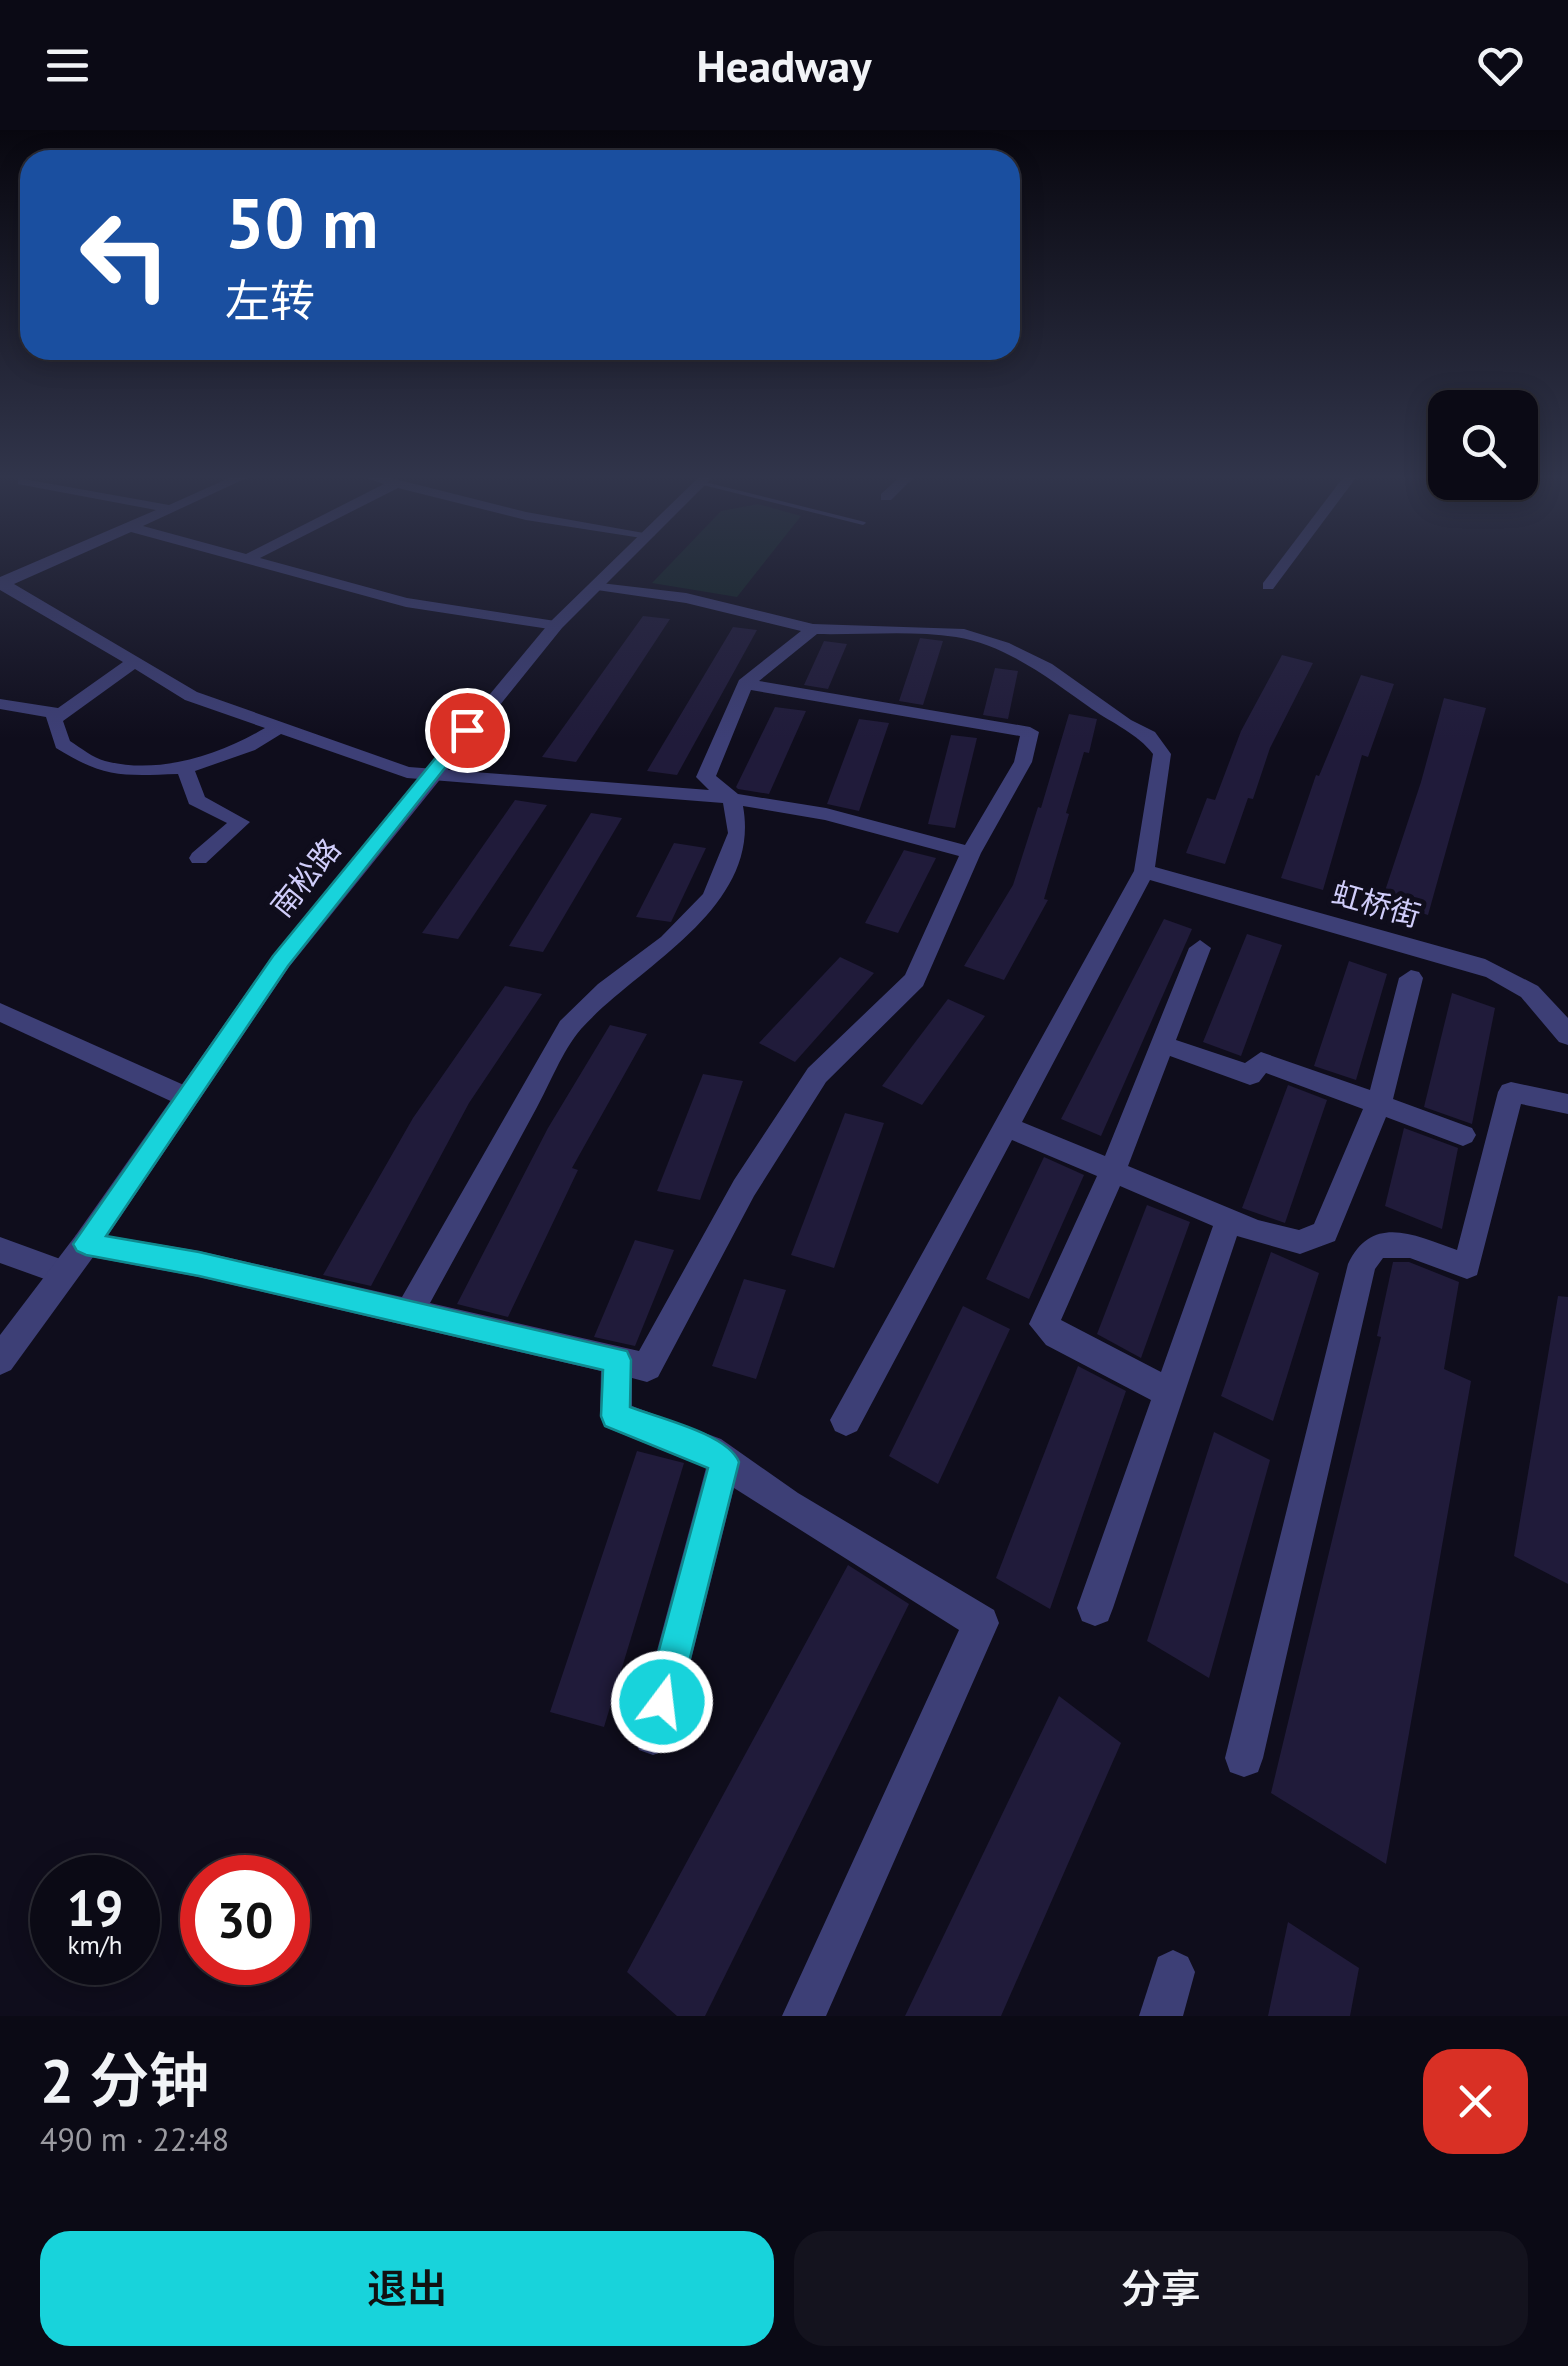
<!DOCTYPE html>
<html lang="zh">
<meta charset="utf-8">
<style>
body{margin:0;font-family:"PT Sans","Noto Sans SC",sans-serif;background:#14131e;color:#f1f3f6;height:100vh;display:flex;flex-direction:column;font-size:38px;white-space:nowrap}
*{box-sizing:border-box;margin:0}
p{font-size:32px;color:#9a9aa0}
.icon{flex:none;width:55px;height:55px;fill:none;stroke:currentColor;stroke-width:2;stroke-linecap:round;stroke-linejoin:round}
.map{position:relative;height:1886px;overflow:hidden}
.panel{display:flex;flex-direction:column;background:#0b0a15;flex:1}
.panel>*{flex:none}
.top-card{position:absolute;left:20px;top:20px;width:1000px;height:210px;border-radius:30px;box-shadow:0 5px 25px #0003,0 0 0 2px #2b2b34;background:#1a4fa0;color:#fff;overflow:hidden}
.fabs{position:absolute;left:1428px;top:260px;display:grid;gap:20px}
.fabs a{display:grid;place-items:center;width:110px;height:110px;border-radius:20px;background:#0b0a15;box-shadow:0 5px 25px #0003,0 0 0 2px #2b2b34;font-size:50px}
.speed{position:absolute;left:30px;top:1725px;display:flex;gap:20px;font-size:50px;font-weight:700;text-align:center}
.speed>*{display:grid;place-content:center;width:130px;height:130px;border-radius:50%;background:#0b0a15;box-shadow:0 5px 25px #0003,0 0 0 2px #2b2b34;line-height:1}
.speed small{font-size:25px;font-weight:400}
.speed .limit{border:15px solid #d22;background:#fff;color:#111}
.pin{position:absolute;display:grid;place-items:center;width:85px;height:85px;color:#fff;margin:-42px;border:5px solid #fff;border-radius:50%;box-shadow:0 2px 10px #0007}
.me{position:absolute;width:110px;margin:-55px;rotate:15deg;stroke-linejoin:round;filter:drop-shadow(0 0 8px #0008)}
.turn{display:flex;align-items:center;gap:35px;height:210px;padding:0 40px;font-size:45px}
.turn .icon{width:130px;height:130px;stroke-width:2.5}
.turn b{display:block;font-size:70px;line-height:85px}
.round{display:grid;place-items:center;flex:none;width:105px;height:105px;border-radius:30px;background:#14131e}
.headline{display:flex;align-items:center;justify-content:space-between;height:170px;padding:0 40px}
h1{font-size:60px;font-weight:600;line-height:75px}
.action{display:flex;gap:20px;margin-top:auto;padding:20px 40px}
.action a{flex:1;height:115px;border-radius:30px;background:#18d3db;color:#111;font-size:40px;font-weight:600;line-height:115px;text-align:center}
.action a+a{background:#14131e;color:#f1f3f6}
header{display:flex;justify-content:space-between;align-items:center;height:130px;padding:0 40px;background:#0b0a15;font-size:45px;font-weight:600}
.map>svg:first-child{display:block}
.green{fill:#112523}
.building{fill:#201b3a}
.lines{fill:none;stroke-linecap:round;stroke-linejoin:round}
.service{fill:#3d3f76;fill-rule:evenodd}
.minor{fill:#3d3f76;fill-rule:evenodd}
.tertiary{fill:#3d3f76;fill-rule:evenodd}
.route{fill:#18d3db;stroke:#10898e;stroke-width:2.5}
.labels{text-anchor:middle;stroke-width:10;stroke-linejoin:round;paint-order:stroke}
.street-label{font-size:30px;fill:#d0cdfa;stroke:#0f0d1c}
</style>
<header><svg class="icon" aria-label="menu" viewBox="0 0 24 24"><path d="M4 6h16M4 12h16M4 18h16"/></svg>Headway<svg class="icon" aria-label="heart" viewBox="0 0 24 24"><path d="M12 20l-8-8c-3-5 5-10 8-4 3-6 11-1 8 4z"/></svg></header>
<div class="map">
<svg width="1568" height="1886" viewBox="0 0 1568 1886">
<rect width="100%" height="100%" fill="#0f0d1c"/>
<path class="green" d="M 758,374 L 801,386 L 737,467 L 652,453 L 721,381 Z"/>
<g class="building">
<path d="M 643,486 L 670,489 L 576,632 L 542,627 Z"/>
<path d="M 733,497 L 757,500 L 677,645 L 647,641 Z"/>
<path d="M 920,508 L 943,511 L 923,575 L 899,571 Z"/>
<path d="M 824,511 L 847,514 L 828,559 L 804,555 Z"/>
<path d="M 1282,525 L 1313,533 L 1270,618 L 1253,669 L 1248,668 L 1225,734 L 1186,723 L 1207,668 L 1215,670 L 1241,601 Z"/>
<path d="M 995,538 L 1018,541 L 1008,589 L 983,585 Z"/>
<path d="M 1361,545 L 1394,554 L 1368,627 L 1362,625 L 1323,760 L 1281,748 L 1316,645 L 1319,646 Z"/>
<path d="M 1444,568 L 1486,578 L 1428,785 L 1382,770 L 1421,652 Z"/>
<path d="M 775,577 L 806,581 L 769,664 L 738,659 L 736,657 Z"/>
<path d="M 1069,584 L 1097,589 L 1089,623 L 1084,622 L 1066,683 L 1069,684 L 1044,769 L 1048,770 L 1004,850 L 964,836 L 1013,755 L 1038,677 L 1041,678 Z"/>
<path d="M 859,589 L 889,593 L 859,681 L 827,674 Z"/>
<path d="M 951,605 L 977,608 L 955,698 L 928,694 Z"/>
<path d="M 515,670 L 547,675 L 458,809 L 422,803 Z"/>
<path d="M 591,683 L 622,688 L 543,822 L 509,816 Z"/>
<path d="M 674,713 L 706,718 L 671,792 L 636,787 Z"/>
<path d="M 904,720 L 936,728 L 898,803 L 865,793 Z"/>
<path d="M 1164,789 L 1192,799 L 1101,1006 L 1061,989 Z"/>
<path d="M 1247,804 L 1282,815 L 1241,926 L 1203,912 Z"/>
<path d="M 840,827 L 874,843 L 795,932 L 759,913 Z"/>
<path d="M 1349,831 L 1387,844 L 1356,950 L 1314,936 Z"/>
<path d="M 505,856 L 542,864 L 469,973 L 371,1156 L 323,1145 L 413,988 Z"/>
<path d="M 1452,863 L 1495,878 L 1472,994 L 1424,977 Z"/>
<path d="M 948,869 L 985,886 L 922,975 L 882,956 Z"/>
<path d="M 610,895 L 647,904 L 572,1038 L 578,1040 L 508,1187 L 457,1174 L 548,998 Z"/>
<path d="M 703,944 L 743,951 L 700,1070 L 657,1061 Z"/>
<path d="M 1288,955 L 1327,970 L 1285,1093 L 1242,1078 Z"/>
<path d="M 845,983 L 884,993 L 834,1138 L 791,1125 Z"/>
<path d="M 1404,998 L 1458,1018 L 1442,1099 L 1385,1076 Z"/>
<path d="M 1044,1027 L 1084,1045 L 1029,1169 L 986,1149 Z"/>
<path d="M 1147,1075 L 1190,1092 L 1141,1228 L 1097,1204 Z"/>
<path d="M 635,1110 L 674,1120 L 635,1216 L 594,1207 Z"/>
<path d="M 1271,1122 L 1319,1143 L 1273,1291 L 1221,1266 Z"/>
<path d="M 1393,1132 L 1409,1132 L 1459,1152 L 1444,1239 L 1471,1251 L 1386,1734 L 1271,1663 L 1381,1207 L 1377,1206 Z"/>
<path d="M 744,1149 L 786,1160 L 756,1249 L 712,1236 Z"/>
<path d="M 1558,1166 L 1568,1167 L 1568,1454 L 1514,1426 Z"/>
<path d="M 963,1176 L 1010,1199 L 938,1354 L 889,1326 Z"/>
<path d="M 1078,1236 L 1126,1261 L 1050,1479 L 996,1448 Z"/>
<path d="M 1214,1302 L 1270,1330 L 1209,1548 L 1147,1511 Z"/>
<path d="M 637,1321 L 684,1333 L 604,1597 L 550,1582 Z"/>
<path d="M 848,1435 L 909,1474 L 705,1886 L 677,1886 L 627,1842 Z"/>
<path d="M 1059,1566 L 1121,1613 L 1001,1886 L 905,1886 Z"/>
<path d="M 1288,1792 L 1359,1838 L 1350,1886 L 1268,1886 Z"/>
</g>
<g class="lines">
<path class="service" d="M 701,351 L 865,392 L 866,393 L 863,395 L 699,354 L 699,352 Z"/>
<g class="minor">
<path d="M 236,345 L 253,345 L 143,396 L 246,424 L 384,354 L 357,345 L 379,345 L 526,382 L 655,405 L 648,409 L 526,390 L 398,358 L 260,428 L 407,468 L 562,492 L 564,495 L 556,500 L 406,477 L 131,402 L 14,454 L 197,562 L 409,637 L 709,660 L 696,647 L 739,550 L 801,501 L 686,473 L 597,460 L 589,455 L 592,452 L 686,463 L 813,494 L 964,499 L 1009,513 L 1052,534 L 1131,590 L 1155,602 L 1171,624 L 1155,737 L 1485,829 L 1538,856 L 1568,888 L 1568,915 L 1559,912 L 1521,867 L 1486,847 L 1150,750 L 1022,992 L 1105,1026 L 1189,818 L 1200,810 L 1211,818 L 1176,910 L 1245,933 L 1261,922 L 1370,960 L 1399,848 L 1411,840 L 1419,842 L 1423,848 L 1393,969 L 1472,998 L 1476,1005 L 1472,1012 L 1463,1016 L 1386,987 L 1335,1111 L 1300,1124 L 1237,1106 L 1113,1478 L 1108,1491 L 1095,1496 L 1082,1491 L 1077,1478 L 1151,1270 L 1046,1215 L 1029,1194 L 1097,1046 L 1012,1010 L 857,1301 L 846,1306 L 835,1301 L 830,1290 L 1134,741 L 1153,624 C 1138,604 1112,593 1092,579 C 1051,550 1007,515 956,507 C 912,500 862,505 817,504 L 759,551 L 1030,597 L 1039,602 L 1032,632 L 981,723 L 923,856 L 826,952 L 754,1066 L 658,1247 L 647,1252 L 632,1248 L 632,1276 L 721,1309 L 798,1363 L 994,1480 L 999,1493 L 826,1886 L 782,1886 L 959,1500 L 734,1358 L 672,1606 L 667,1620 L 653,1625 L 639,1620 L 634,1606 L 706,1338 L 605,1297 L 600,1286 L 601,1241 L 199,1147 L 86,1126 L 76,1123 L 72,1114 L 76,1105 L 86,1102 L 199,1121 L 402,1167 L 560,891 L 598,854 L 661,807 L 703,764 L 728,703 L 723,673 L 407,648 L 281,604 L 255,620 L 195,641 L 205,667 L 250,692 L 206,733 L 192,733 L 189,728 L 192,723 L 227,693 L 189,674 L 178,644 C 122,646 104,648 56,618 L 46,587 L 0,579 L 0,569 L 58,578 L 123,532 L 0,460 L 0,447 L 156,380 L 23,355 L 18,354 L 18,348 L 169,375 ZM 135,539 L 185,570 L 265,598 C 219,625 159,645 105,631 C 93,628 81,618 70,611 L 63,591 ZM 751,560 L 1020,606 L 1014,632 L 965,715 L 826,678 L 738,664 L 716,646 ZM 743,676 L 825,690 L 959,726 L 905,845 L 808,938 L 734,1050 L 639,1221 L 430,1173 C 465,1109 501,1044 536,979 C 550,954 562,921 581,899 C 639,835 762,779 743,676 ZM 1170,926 L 1250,955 L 1259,952 L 1266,943 L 1363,979 L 1314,1094 L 1299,1100 L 1258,1090 L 1128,1036 ZM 1120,1056 L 1213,1096 L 1161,1242 L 1061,1190 Z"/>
<path d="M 902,345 L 916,345 L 891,370 L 881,370 L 881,364 Z"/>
<path d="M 1345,345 L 1358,345 L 1273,459 L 1263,459 L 1263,453 Z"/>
<path d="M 0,873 L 195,960 L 199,967 L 195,974 L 177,974 L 0,892 Z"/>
<path d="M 1511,952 L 1568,964 L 1568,984 L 1521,974 L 1477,1145 L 1467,1149 L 1410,1128 L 1383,1128 L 1375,1139 L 1263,1628 L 1258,1642 L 1244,1647 L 1230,1642 L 1225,1628 L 1348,1134 C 1372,1083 1415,1105 1457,1120 L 1498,962 L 1502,955 Z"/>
<path d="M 0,1107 L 74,1134 L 79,1143 L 74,1152 L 64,1156 L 0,1133 Z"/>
<path d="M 1173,1820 L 1188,1827 L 1195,1842 L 1183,1886 L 1139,1886 L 1158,1827 Z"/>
</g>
<path class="tertiary" d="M 701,345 L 715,345 L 562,498 L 289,837 L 96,1123 L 11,1240 L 0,1245 L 0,1205 L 76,1105 L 273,825 L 550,492 Z"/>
</g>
<linearGradient id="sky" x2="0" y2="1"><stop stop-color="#08070f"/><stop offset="0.57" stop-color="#31354b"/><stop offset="1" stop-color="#31354b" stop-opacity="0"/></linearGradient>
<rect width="1568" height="609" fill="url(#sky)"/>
<path class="route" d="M 461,597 L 475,600 L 288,836 L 106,1106 L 199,1122 L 627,1221 L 631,1230 L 630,1277 C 659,1288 728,1304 739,1332 L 679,1572 L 674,1584 L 662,1589 L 650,1584 L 645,1572 L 708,1338 L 605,1296 L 601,1286 L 603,1240 L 199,1146 L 86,1125 L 77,1121 L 73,1114 L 273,826 Z"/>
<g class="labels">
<g class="street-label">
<text transform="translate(306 748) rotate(-51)" y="10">南松路</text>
<text transform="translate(1376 775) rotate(16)" y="10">虹桥街</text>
</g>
</g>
</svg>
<div class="fabs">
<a><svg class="icon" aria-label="search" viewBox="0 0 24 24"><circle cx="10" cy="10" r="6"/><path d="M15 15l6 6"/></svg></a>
</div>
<div class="speed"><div>19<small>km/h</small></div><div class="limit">30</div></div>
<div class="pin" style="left:467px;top:600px;background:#d93025"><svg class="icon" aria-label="arrive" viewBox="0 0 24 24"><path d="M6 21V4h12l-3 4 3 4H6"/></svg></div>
<svg class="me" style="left:662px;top:1572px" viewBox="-20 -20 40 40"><circle r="17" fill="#18d3db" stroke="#fff" stroke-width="3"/><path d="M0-11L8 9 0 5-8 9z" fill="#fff"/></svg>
<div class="top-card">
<div class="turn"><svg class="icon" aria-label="left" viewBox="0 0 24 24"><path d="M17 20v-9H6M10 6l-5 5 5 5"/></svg><div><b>50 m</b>左转</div></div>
</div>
</div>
<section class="panel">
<div class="headline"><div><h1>2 分钟</h1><p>490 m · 22:48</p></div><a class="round" style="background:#d93025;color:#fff"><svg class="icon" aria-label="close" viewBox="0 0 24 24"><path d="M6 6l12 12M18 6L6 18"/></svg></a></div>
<div class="action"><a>退出</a><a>分享</a></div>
</section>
